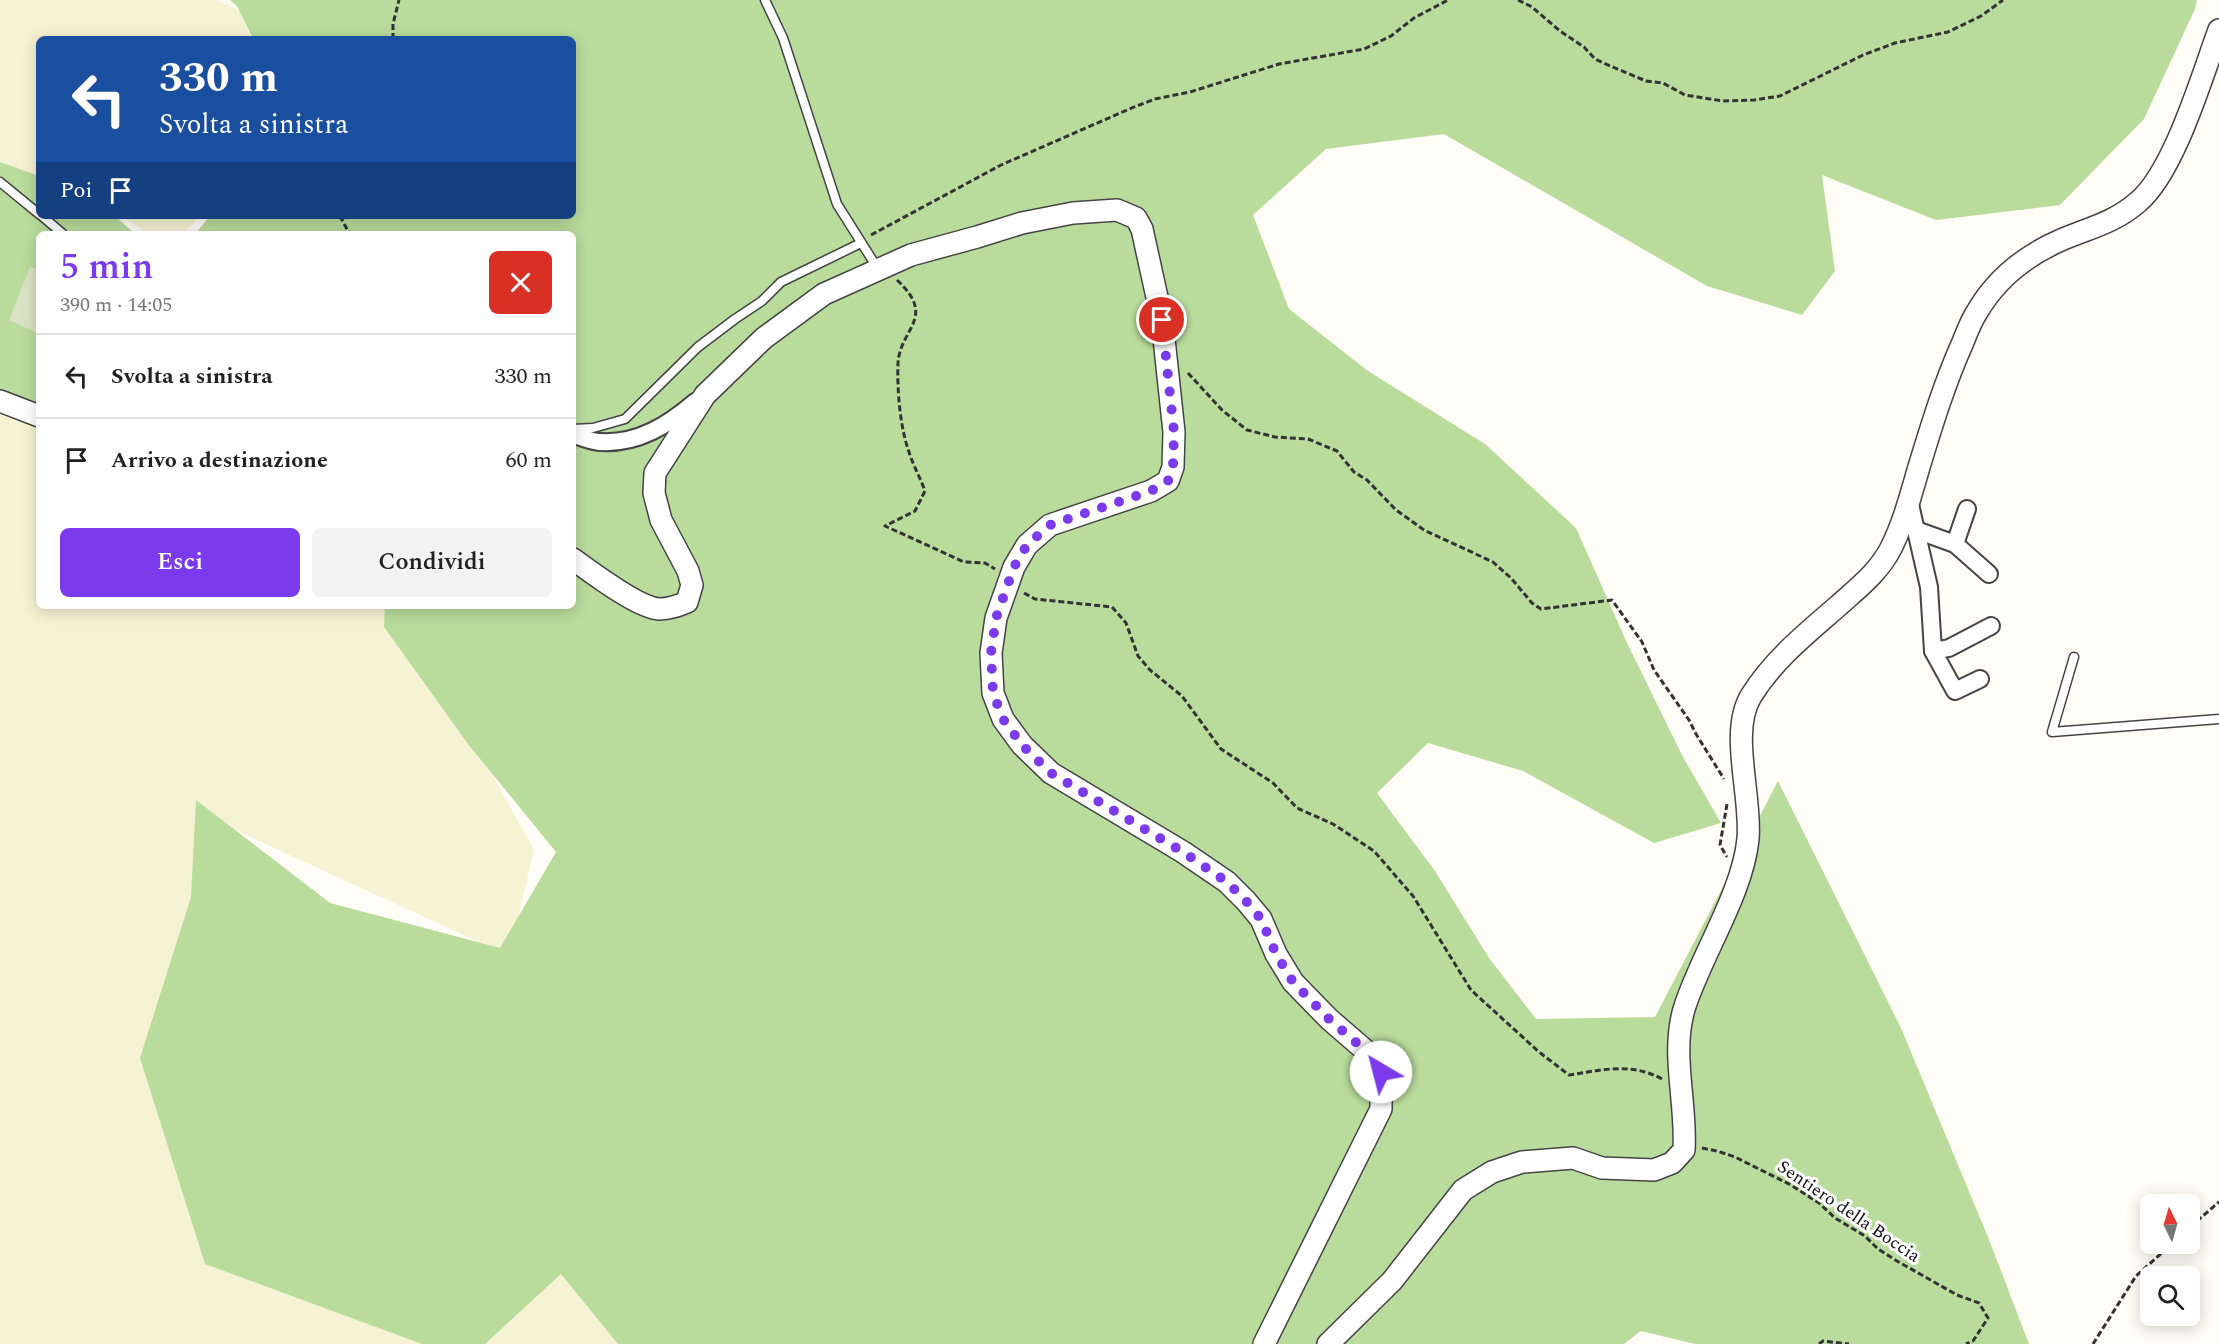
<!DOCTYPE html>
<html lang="it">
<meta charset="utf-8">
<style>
body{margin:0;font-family:Spectral,serif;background:#f2f2f2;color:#222;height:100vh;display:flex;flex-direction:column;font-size:22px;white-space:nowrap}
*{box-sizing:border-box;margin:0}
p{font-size:20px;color:#767676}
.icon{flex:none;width:33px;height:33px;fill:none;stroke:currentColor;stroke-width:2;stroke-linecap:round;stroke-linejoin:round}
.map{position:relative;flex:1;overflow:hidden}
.panel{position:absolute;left:36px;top:231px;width:540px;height:378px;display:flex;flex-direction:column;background:#fff;border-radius:9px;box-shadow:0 3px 15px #0003}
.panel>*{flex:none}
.top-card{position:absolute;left:36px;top:36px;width:540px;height:183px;border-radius:9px;box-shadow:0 3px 15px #0003;background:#1a4fa0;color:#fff;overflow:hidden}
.needle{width:39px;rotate:355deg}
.controls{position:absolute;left:2140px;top:1194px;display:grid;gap:12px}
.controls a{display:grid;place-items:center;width:60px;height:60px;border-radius:9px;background:#fff;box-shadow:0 3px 15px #0003;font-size:30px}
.pin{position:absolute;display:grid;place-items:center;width:51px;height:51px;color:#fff;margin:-26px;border:3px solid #fff;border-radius:50%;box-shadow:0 2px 6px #0007}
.me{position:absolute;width:66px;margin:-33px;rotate:323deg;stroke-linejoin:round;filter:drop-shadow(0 0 4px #0008)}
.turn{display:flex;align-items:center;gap:21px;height:126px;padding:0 24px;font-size:27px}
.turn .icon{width:78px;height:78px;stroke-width:2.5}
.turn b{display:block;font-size:42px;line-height:51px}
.then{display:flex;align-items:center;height:57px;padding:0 24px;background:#0003;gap:12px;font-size:22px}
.round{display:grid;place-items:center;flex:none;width:63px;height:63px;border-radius:9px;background:#f2f2f2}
.overview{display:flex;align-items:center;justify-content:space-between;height:102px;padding:0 24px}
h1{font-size:36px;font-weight:600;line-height:45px;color:#7c3aed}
.action{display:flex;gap:12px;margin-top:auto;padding:12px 24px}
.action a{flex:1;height:69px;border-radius:9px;background:#7c3aed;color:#fff;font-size:24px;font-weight:600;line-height:69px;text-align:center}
.action a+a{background:#f2f2f2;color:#222}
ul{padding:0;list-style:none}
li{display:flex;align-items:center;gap:18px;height:84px;padding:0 24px;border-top:2px solid #e0e0e0}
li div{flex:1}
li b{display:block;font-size:22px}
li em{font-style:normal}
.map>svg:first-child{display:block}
.farmland{fill:#f6f3d4}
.forest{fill:#b9dc9c}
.cemetery{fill:#d9e3c4}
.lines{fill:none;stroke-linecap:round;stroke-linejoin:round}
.service-casing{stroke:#444;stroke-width:11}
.minor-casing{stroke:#444;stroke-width:20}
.tertiary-casing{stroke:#444;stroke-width:24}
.path{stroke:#333;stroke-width:3;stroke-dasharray:6 3;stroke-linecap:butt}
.service{stroke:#fff;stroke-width:8}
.minor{stroke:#fff;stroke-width:16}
.tertiary{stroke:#fff;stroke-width:21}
.route{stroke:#7c3aed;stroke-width:10;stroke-dasharray:0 18}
.labels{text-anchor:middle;stroke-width:6;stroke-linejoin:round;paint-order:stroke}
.street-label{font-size:18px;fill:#111;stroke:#fff}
</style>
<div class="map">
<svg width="2219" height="1344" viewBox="0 0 2219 1344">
<rect width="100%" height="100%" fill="#fffdf5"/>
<g class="farmland">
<path d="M 0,0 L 217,0 L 240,11 L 251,39 L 39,39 L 39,180 L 0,169 Z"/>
<path d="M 122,216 L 200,216 L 183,234 L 148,234 Z"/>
<path d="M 0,379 L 39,387 L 39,606 L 404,606 L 406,618 L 534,850 L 509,956 L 209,818 L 571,1254 L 633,1344 L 0,1344 Z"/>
</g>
<g class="forest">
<path d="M 230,0 L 2197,0 L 2195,9 L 2144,119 L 2060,205 L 1936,220 L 1822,175 L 1835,271 L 1802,315 L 1707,286 L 1444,134 L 1326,149 L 1253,215 L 1289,309 L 1368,371 L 1485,444 L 1576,528 L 1627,643 L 1683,757 L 1721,823 L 1654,843 L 1523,771 L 1428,743 L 1377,793 L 1435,871 L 1489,958 L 1536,1019 L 1655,1017 L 1778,781 L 1901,1028 L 1988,1237 L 2029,1344 L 1695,1344 L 1641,1331 L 1624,1344 L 618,1344 L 561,1274 L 485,1344 L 422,1344 L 205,1264 L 140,1058 L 191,897 L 196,800 L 330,903 L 500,948 L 556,852 L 468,744 L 384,627 L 385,606 L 573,606 L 573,234 L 195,234 L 210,216 L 573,216 L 573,39 L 253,39 L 237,6 Z"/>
<path d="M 0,162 L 39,176 L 39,216 L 115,216 L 135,234 L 39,234 L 39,403 L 0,392 Z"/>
</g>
<path class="cemetery" d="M 30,267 L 39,270 L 39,334 L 9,320 Z"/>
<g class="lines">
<defs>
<g id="service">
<path d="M 765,0 L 783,38 L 837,204 L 878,269"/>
<path d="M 0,182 L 39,214"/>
<path d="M 42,216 L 63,234"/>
<path d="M 573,429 L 593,428 L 625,419 L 698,347 L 735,319 L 762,301 L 781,282 L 861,243"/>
<path d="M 2074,657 L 2052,732 L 2219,719"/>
</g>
<g id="minor">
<path d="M 573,435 C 582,437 592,442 601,442 C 638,444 668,425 695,402"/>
<path d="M 1909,500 L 1929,587 L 1933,651 L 1955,691 L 1980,679"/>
<path d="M 1916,530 L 1955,544 L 1967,509"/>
<path d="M 1955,544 L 1989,574"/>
<path d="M 1933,651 L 1949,648 L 1991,626"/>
</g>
<g id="tertiary">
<path d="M 0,401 L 39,416"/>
<path d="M 573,559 C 591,572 638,608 659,609 C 669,609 678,606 687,602 L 692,585 L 688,571 L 661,520 L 654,493 L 655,473 L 705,395 L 764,338 L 824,294 L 911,255 L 977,237 L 1022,223 L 1073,213 L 1117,210 L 1136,218 L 1142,229 L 1162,320 L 1174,432 L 1173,467 L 1168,481 L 1151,491 L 1050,525 L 1027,545 L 1014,567 L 996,618 L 991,653 L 993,693 L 1003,719 L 1022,745 L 1051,773 L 1183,852 L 1227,882 L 1246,901 L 1261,919 L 1276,954 L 1293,982 L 1329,1019 L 1366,1051 L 1381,1072 L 1381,1109 L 1264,1344"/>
<path d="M 1328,1344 L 1392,1281 L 1463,1190 L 1492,1172 L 1522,1162 L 1573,1158 L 1602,1168 L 1654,1170 L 1672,1163 L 1684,1150 C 1687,1102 1670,1052 1685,1006 C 1702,954 1743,892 1748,839 C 1752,796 1729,732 1751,696 C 1773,660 1807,633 1838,606 C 1858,588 1879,572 1891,548 C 1904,522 1911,494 1919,467 C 1932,424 1945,382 1963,342 C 1967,332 1971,321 1977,312 C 1996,279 2027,255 2061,240 C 2089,228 2114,223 2138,202 C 2174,172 2202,76 2219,30"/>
</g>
</defs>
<use href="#service" class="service-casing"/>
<use href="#minor" class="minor-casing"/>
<use href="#tertiary" class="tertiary-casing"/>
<g class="path">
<path d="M 1518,0 L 1532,7 L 1560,31 L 1584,47 L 1595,59 L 1608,65 L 1646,81 L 1663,83 L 1685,95 L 1723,101 L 1754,100 L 1780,96 L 1863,55 L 1895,43 L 1948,32 L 1981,16 L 2003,0"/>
<path d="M 393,39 L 393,24 L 399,0"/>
<path d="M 340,216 L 348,231 L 352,234"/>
<path d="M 871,235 L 1001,165 L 1134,107 L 1155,99 L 1190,92 L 1279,64 L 1364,49 L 1391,36 L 1414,18 L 1448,0"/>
<path d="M 897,280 C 938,318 899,329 898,364 C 897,390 900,427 909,452 C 913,465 920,477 925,491 L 915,511 L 885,526 L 964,562 L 985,563 L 995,569"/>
<path d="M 1188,373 L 1222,410 L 1247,430 L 1275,437 L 1308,439 L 1337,451 L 1354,472 L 1367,480 L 1396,510 L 1424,530 L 1493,562 L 1511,578 L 1532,603 L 1541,609 L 1612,600 L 1642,642 L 1654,670 L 1689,720 L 1696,734 L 1724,779"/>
<path d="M 1024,593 L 1035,599 L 1112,607 L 1126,623 L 1138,656 L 1150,670 L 1182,696 L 1221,749 L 1273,783 L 1297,808 L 1333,824 L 1374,851 L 1413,896 L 1471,990 L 1539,1052 L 1569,1075 C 1602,1070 1631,1062 1662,1079"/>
<path d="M 1727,804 L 1720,845 L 1727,857"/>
<path d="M 1702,1148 L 1717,1151 L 1735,1157 L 1791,1185 L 1819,1203 L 1835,1218 L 1865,1236 L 1878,1249 L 1897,1261 L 1957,1295 L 1979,1303 L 1988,1318 L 1973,1341 L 1966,1344"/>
<path d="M 2190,1227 L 2219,1202"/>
<path d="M 1819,1344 L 1823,1341 L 1849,1344"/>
<path d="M 2093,1344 L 2136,1276 L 2172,1244"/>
</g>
<use href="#service" class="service"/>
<use href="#minor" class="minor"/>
<use href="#tertiary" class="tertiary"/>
</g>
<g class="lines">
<path class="route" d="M 1162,320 L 1174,432 L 1173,467 L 1168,481 L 1151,491 L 1050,525 L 1027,545 L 1014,567 L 996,618 L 991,653 L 993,693 L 1003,719 L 1022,745 L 1051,773 L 1183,852 L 1227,882 L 1246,901 L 1261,919 L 1276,954 L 1293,982 L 1329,1019 L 1366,1051 L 1381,1072"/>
</g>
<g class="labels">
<g class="street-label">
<text transform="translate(1849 1211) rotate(34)" y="6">Sentiero della Boccia</text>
</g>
</g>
</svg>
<div class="controls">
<a><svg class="needle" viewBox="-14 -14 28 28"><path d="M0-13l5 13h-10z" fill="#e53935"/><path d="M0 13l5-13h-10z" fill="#767676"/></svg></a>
<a><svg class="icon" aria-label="search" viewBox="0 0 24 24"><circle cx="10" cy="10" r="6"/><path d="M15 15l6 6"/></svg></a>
</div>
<div class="pin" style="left:1162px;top:320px;background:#d93025"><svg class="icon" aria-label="arrive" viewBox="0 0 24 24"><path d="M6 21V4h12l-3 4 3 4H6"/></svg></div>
<svg class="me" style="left:1381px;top:1072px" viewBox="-20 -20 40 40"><circle r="19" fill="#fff"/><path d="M0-13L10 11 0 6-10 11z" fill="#7c3aed"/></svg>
<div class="top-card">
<div class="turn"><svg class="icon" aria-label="left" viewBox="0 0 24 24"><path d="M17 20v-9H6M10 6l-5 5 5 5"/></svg><div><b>330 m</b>Svolta a sinistra</div></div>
<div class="then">Poi<svg class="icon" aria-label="arrive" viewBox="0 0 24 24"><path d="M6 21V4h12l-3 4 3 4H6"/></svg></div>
</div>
<section class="panel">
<div class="overview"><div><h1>5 min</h1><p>390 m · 14:05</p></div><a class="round" style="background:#d93025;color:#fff"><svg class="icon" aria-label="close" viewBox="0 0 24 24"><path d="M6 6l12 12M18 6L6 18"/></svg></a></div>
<ul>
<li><svg class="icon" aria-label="left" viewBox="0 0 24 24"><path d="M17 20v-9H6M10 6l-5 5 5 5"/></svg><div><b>Svolta a sinistra</b></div><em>330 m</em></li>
<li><svg class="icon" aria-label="arrive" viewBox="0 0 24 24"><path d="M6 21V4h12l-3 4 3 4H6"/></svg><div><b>Arrivo a destinazione</b></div><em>60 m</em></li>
</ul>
<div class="action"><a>Esci</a><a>Condividi</a></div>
</section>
</div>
